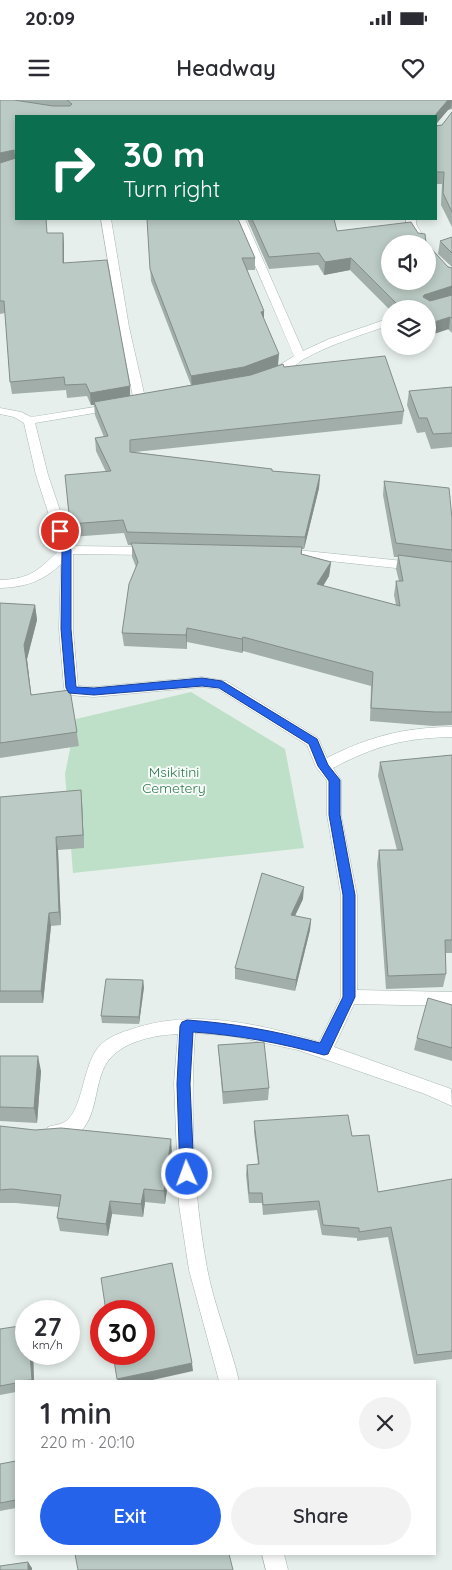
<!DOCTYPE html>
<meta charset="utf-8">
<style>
body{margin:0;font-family:Quicksand,sans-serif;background:#f2f2f3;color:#2b2b33;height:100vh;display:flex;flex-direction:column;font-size:19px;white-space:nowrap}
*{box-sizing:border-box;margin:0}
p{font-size:16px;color:#7c7c81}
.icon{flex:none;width:28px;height:28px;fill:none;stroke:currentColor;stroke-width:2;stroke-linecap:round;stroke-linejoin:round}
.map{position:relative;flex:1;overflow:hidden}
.side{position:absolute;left:15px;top:1280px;width:421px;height:175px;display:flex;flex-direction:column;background:#fff;border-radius:0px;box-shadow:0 2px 8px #0003}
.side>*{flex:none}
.guide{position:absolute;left:15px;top:15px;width:422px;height:105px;border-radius:0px;box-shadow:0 2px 8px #0003;background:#0b6e4f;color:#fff;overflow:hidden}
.fabs{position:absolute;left:381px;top:135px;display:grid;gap:10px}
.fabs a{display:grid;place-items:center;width:55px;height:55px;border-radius:50%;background:#fff;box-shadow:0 2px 8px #0003;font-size:25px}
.speed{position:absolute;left:15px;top:1200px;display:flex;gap:10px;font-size:25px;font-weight:700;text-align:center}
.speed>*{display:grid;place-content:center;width:65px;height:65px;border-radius:50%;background:#fff;box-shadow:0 2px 8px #0003;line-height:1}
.speed small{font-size:12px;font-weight:400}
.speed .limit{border:8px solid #d22;background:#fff;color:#111}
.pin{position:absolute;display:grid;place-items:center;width:42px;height:42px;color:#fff;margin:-21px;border:2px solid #fff;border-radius:50%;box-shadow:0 1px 5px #0007}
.me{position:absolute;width:55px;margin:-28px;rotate:358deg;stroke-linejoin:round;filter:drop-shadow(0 0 4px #0008)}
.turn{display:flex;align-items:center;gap:18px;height:105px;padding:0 25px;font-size:22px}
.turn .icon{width:65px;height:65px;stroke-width:2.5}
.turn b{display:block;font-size:35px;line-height:42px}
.round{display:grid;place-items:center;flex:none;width:52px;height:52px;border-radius:26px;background:#f2f2f3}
.overview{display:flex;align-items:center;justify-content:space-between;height:85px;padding:0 25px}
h1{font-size:30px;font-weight:600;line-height:38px}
.primary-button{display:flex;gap:10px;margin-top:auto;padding:10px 25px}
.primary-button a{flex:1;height:58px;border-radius:30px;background:#2563eb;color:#fff;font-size:20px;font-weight:600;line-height:58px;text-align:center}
.primary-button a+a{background:#f2f2f3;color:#2b2b33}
.status{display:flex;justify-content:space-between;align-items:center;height:35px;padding:0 25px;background:#fff;direction:ltr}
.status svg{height:14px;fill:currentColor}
header{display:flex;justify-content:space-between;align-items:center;height:65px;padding:0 25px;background:#fff;font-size:22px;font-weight:600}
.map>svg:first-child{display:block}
.green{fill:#bfe0c8}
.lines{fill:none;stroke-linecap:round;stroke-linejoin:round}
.street-casing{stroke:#a8b8b2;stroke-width:1}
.street{fill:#fff;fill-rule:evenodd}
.wall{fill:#a1aea9}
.shaded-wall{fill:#838d89}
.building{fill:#bbcac4;stroke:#838d89}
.route{fill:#2563eb;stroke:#184099}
.labels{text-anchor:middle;stroke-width:4;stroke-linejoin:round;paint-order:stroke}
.park-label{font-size:14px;fill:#2d7a4b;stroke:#f7fbf9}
</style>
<div class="status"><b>20:09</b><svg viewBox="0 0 49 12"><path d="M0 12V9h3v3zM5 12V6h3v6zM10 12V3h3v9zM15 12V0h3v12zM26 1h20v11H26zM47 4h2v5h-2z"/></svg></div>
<header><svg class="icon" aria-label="menu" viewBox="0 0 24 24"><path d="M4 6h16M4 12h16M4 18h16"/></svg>Headway<svg class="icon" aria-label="heart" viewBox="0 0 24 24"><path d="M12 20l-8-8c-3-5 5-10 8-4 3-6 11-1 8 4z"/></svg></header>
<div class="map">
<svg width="452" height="1470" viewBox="0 0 452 1470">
<rect width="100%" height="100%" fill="#e6efeb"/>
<path class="green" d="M 191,592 L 285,649 L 304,748 L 73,773 L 65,674 L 76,619 Z"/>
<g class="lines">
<defs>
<g id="street">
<path d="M 101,119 L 111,119 L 129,227 L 146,302 L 140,305 L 134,302 L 119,227 Z"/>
<path d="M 235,119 L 245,119 L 303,251 L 329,239 L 390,218 L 390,225 C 361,235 331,244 304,259 C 294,265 280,281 267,277 L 266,275 L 267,273 L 294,256 Z"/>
<path d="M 406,119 L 416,119 L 416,124 L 428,144 L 428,145 L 418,144 L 406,124 Z"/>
<path d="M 114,304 L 120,307 L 118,309 L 35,323 L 48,375 L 72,446 L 151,447 L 157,451 L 151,455 L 73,454 L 73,529 L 78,586 L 94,587 L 202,577 L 226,581 L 318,638 L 327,658 C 367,637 406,627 452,627 L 452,637 C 403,638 375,646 333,668 L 341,680 L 341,715 L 357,795 L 357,890 L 452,892 L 452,906 L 354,904 L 334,947 L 451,989 L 452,1006 L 425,994 L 298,950 L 232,936 L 195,933 C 190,1011 193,1091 207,1168 C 214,1206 230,1243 239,1281 L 219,1281 L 189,1170 L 179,1105 L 174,983 L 178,934 C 155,935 123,941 108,961 C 91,984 101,1030 66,1039 C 59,1040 54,1041 48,1039 L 45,1033 L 48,1027 C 53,1025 61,1025 66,1021 C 82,1009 83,971 95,952 C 102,940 116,934 129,930 C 191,908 258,923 319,942 L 341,897 L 341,795 L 327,715 L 327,681 L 316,667 L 307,645 L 218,589 L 202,587 L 94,597 L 68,595 L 64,588 L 59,529 L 61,464 C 42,482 25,487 0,488 L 0,480 C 31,479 39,470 60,449 L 36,375 L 24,323 L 14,317 L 0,314 L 0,308 L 21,312 L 31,317 Z"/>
<path d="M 287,449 L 452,466 L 452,474 L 283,456 L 281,453 Z"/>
<path d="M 262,1454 L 284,1454 L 288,1470 L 266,1470 Z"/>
</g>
</defs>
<use href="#street" class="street-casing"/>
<use href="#street" class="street"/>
</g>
<g class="wall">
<path d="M 0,0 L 452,0 L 452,9 L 448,10 L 436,24 L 16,16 L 46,119 L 47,133 L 63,133 L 64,145 L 64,163 L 130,286 L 130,296 L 191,285 L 151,181 L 147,119 L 255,158 L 255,170 L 247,170 L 264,211 L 264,219 L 278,265 L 284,267 L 404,311 L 402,324 L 135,352 L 272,371 L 320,375 L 319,388 L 304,449 L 302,449 L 302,454 L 331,462 L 329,476 L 323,486 L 396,505 L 394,495 L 396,481 L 399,481 L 396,469 L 398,457 L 394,457 L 383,395 L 384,381 L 452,418 L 452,625 L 433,626 L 370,621 L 371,586 L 243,551 L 242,553 L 187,542 L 187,549 L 124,546 L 122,533 L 136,467 L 132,457 L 132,445 L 128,445 L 124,433 L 71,437 L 65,375 L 106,372 L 96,351 L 95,338 L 104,337 L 95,315 L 94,305 L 91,305 L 87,296 L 67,298 L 66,290 L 12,294 L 10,282 L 5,213 L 0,214 Z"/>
<path d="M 452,12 L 452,127 L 441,105 L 442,84 L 436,84 L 436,24 L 436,26 L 442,25 Z"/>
<path d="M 247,119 L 334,119 L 337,131 L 390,144 L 452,168 L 452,233 L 428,209 L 390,209 L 390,210 L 350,170 L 324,175 L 318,165 L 269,169 Z"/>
<path d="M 452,137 L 452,167 L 438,154 L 440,141 Z"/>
<path d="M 452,287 L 452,347 L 431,349 L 425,332 L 417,333 L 407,305 L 409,291 Z"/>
<path d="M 0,503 L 35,505 L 37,520 L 27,559 L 31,595 L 70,590 L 79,646 L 0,658 Z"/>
<path d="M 452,655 L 452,853 L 446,853 L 446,874 L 443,887 L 386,889 L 377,764 L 379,750 L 397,750 L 378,676 L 380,662 Z"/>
<path d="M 0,697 L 82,703 L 84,748 L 58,750 L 61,825 L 51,826 L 43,903 L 0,903 Z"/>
<path d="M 303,799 L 295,816 L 311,819 L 310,830 L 295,891 L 235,879 L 235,868 Z"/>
<path d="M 144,887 L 139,924 L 102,923 L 101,916 Z"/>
<path d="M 452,905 L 452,961 L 414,950 L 417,938 Z"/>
<path d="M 218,945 L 269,988 L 268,1000 L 223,1004 L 219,957 Z"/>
<path d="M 0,956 L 41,971 L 37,1023 L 0,1021 Z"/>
<path d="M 254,1021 L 352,1036 L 378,1092 L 452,1079 L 452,1259 L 414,1264 L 388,1137 L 357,1141 L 357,1138 L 322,1135 L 317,1110 L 263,1115 L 262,1103 L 249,1103 L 246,1075 L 247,1065 L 258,1064 L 254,1032 Z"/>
<path d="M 0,1026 L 172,1053 L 165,1104 L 145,1102 L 143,1117 L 112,1114 L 108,1136 L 60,1131 L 57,1118 L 59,1107 L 16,1103 L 0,1103 Z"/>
<path d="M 0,1229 L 26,1254 L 33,1254 L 34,1281 L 16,1281 L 16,1292 L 0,1295 Z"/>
<path d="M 16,1361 L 16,1408 L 0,1411 L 0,1364 Z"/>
</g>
<g class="shaded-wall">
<path d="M 448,0 L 452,0 L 451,8 L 448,10 L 436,24 L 436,14 Z"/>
<path d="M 14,50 L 16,62 L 0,66 L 0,53 Z"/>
<path d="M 63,133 L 64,145 L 64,175 L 63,163 Z"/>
<path d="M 351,158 L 350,170 L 324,175 L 325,162 Z"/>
<path d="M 452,186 L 452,198 L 422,207 L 423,197 L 424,195 Z"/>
<path d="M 264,211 L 264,224 L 261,212 Z"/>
<path d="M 450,217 L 449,229 L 428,236 L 428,224 Z"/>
<path d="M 279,254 L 278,266 L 244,279 L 192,288 L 191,276 Z"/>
<path d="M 130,286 L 130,299 L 94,302 L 94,305 L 91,305 L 90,293 Z"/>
<path d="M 320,375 L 319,388 L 304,449 L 305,437 Z"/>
<path d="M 331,462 L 329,476 L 316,498 L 317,484 Z"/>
<path d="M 35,505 L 37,520 L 27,559 L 33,609 L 24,545 Z"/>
<path d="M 187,528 L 187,549 L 186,535 Z"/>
<path d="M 243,537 L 243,551 L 242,553 L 242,539 Z"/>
<path d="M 81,690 L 82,703 L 84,748 L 83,735 Z"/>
<path d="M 56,737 L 58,750 L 61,825 L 59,812 Z"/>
<path d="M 304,787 L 303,799 L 290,826 L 291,815 Z"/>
<path d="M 49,813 L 51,826 L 43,903 L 41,891 Z"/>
<path d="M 311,819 L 310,830 L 295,891 L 296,880 Z"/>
<path d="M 143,880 L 144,887 L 139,924 L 139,917 Z"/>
<path d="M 38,956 L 41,971 L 37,1023 L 34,1008 Z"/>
<path d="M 171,1039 L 172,1053 L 165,1104 L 164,1091 Z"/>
<path d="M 144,1089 L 145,1102 L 143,1117 L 141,1104 Z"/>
<path d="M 110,1101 L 112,1114 L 108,1136 L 106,1124 Z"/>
<path d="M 30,1254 L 33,1254 L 34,1281 L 32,1281 L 32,1280 Z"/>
<path d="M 192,1263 L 193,1271 L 148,1281 L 118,1281 L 117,1279 Z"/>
<path d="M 28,1462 L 32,1468 L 32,1470 L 28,1470 Z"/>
</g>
<g class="building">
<path d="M 0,0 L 14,0 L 53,6 L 70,6 L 72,4 L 67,0 L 448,0 L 436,14 L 436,16 L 16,16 L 16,52 L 14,50 L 0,53 Z"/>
<path d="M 452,12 L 452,112 L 443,93 L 444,72 L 436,72 L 436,24 L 436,26 L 442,25 Z"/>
<path d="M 16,58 L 16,119 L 46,119 L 47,133 L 63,133 L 63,163 L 107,160 L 130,286 L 90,293 L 86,284 L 65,285 L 64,277 L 10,282 L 4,201 L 0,201 L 0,63 Z"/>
<path d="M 147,119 L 238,119 L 255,158 L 242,158 L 264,211 L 261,212 L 279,254 L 244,267 L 191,276 L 150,169 Z"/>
<path d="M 252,119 L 334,119 L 337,131 L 411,122 L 418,133 L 425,134 L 426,144 L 390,144 L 390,181 L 428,181 L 428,145 L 448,167 L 452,168 L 452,186 L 424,195 L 423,197 L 430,201 L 452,195 L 452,218 L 450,217 L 428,224 L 428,209 L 402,209 L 351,158 L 325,162 L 319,153 L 269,157 Z"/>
<path d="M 452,137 L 452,153 L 440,141 Z"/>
<path d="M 385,256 L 404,311 L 130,340 L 130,352 L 272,369 L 272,371 L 320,375 L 305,437 L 127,432 L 123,420 L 70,424 L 65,375 L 111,371 L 95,338 L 108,336 L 94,302 L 251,275 L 283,264 L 284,267 Z"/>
<path d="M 452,287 L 452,333 L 433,334 L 427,318 L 419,318 L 409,291 Z"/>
<path d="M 384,381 L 449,388 L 452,418 L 452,450 L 396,443 Z"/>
<path d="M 131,443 L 302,447 L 301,454 L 331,462 L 317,484 L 400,506 L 396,481 L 403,481 L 398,455 L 452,462 L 452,612 L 435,612 L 371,608 L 373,572 L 243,537 L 242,539 L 187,528 L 186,535 L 122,533 L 129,484 L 138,462 Z"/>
<path d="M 0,503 L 35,505 L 24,545 L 31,595 L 70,590 L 77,632 L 0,643 Z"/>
<path d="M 452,655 L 452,840 L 445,840 L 446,874 L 388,876 L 379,750 L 403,750 L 380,662 Z"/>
<path d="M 81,690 L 83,735 L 56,737 L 59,812 L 49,813 L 41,891 L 0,891 L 0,697 Z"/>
<path d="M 262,773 L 304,787 L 291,815 L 311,819 L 296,880 L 235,868 Z"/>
<path d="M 106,879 L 143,880 L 139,917 L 101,916 Z"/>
<path d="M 428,898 L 452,905 L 452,948 L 417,938 Z"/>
<path d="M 264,942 L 269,988 L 223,992 L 218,945 Z"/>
<path d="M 0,956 L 38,956 L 34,1008 L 0,1007 Z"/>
<path d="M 348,1015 L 352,1036 L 369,1035 L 378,1092 L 452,1079 L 452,1251 L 417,1255 L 391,1127 L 359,1132 L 359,1128 L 323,1125 L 319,1101 L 263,1105 L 262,1093 L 249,1093 L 247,1065 L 259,1064 L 254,1021 Z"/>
<path d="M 0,1026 L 35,1030 L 61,1028 L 171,1039 L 164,1091 L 144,1089 L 141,1104 L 110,1101 L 106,1124 L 57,1118 L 61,1095 L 12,1089 L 0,1090 Z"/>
<path d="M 172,1163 L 192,1263 L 117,1279 L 113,1254 L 144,1254 L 144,1211 L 106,1211 L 101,1178 Z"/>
<path d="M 26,1225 L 26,1254 L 30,1254 L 32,1280 L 16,1281 L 16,1283 L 0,1286 L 0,1229 Z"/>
<path d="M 16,1361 L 16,1400 L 0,1403 L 0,1364 Z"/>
<path d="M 75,1454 L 229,1454 L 233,1470 L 78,1470 Z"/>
<path d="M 28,1462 L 28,1470 L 0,1470 L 0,1466 Z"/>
</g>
<path class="route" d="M 60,428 L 65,431 L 71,450 L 71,529 L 76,587 L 94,588 L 202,578 L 222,581 L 317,639 L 328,665 L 340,680 L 340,715 L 355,795 L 355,897 L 328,954 L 324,955 C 281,943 237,935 193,932 L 190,984 L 194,1074 L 192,1078 L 187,1080 L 182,1078 L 180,1074 L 177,984 L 180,926 L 182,922 L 187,920 C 232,923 276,931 320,943 L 343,897 L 343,795 L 329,715 L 329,681 L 318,666 L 309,644 L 219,588 L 202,586 L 94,595 L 69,593 L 66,588 L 61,529 L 62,450 L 56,431 Z"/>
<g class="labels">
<g class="park-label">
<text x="174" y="677">Msikitini<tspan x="174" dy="16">Cemetery</tspan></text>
</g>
</g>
</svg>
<div class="fabs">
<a><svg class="icon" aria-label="sound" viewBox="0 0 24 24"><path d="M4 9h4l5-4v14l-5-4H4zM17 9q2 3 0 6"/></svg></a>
<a><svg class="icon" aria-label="layers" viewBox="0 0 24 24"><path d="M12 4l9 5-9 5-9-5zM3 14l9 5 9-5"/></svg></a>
</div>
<div class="speed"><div>27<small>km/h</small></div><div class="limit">30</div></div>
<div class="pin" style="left:60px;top:431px;background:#d93025"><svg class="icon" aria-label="arrive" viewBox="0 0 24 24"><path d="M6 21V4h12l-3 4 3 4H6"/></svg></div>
<svg class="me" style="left:187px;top:1074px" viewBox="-20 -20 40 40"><circle r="17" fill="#2563eb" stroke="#fff" stroke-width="3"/><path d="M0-11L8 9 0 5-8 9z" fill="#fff"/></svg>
<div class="guide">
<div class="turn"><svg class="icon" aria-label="right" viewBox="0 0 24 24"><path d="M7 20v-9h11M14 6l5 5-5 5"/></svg><div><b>30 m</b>Turn right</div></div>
</div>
<section class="side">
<div class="overview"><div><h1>1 min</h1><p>220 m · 20:10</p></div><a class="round"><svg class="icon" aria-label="close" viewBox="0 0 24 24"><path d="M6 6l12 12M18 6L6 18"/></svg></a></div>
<div class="primary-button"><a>Exit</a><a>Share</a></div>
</section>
</div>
